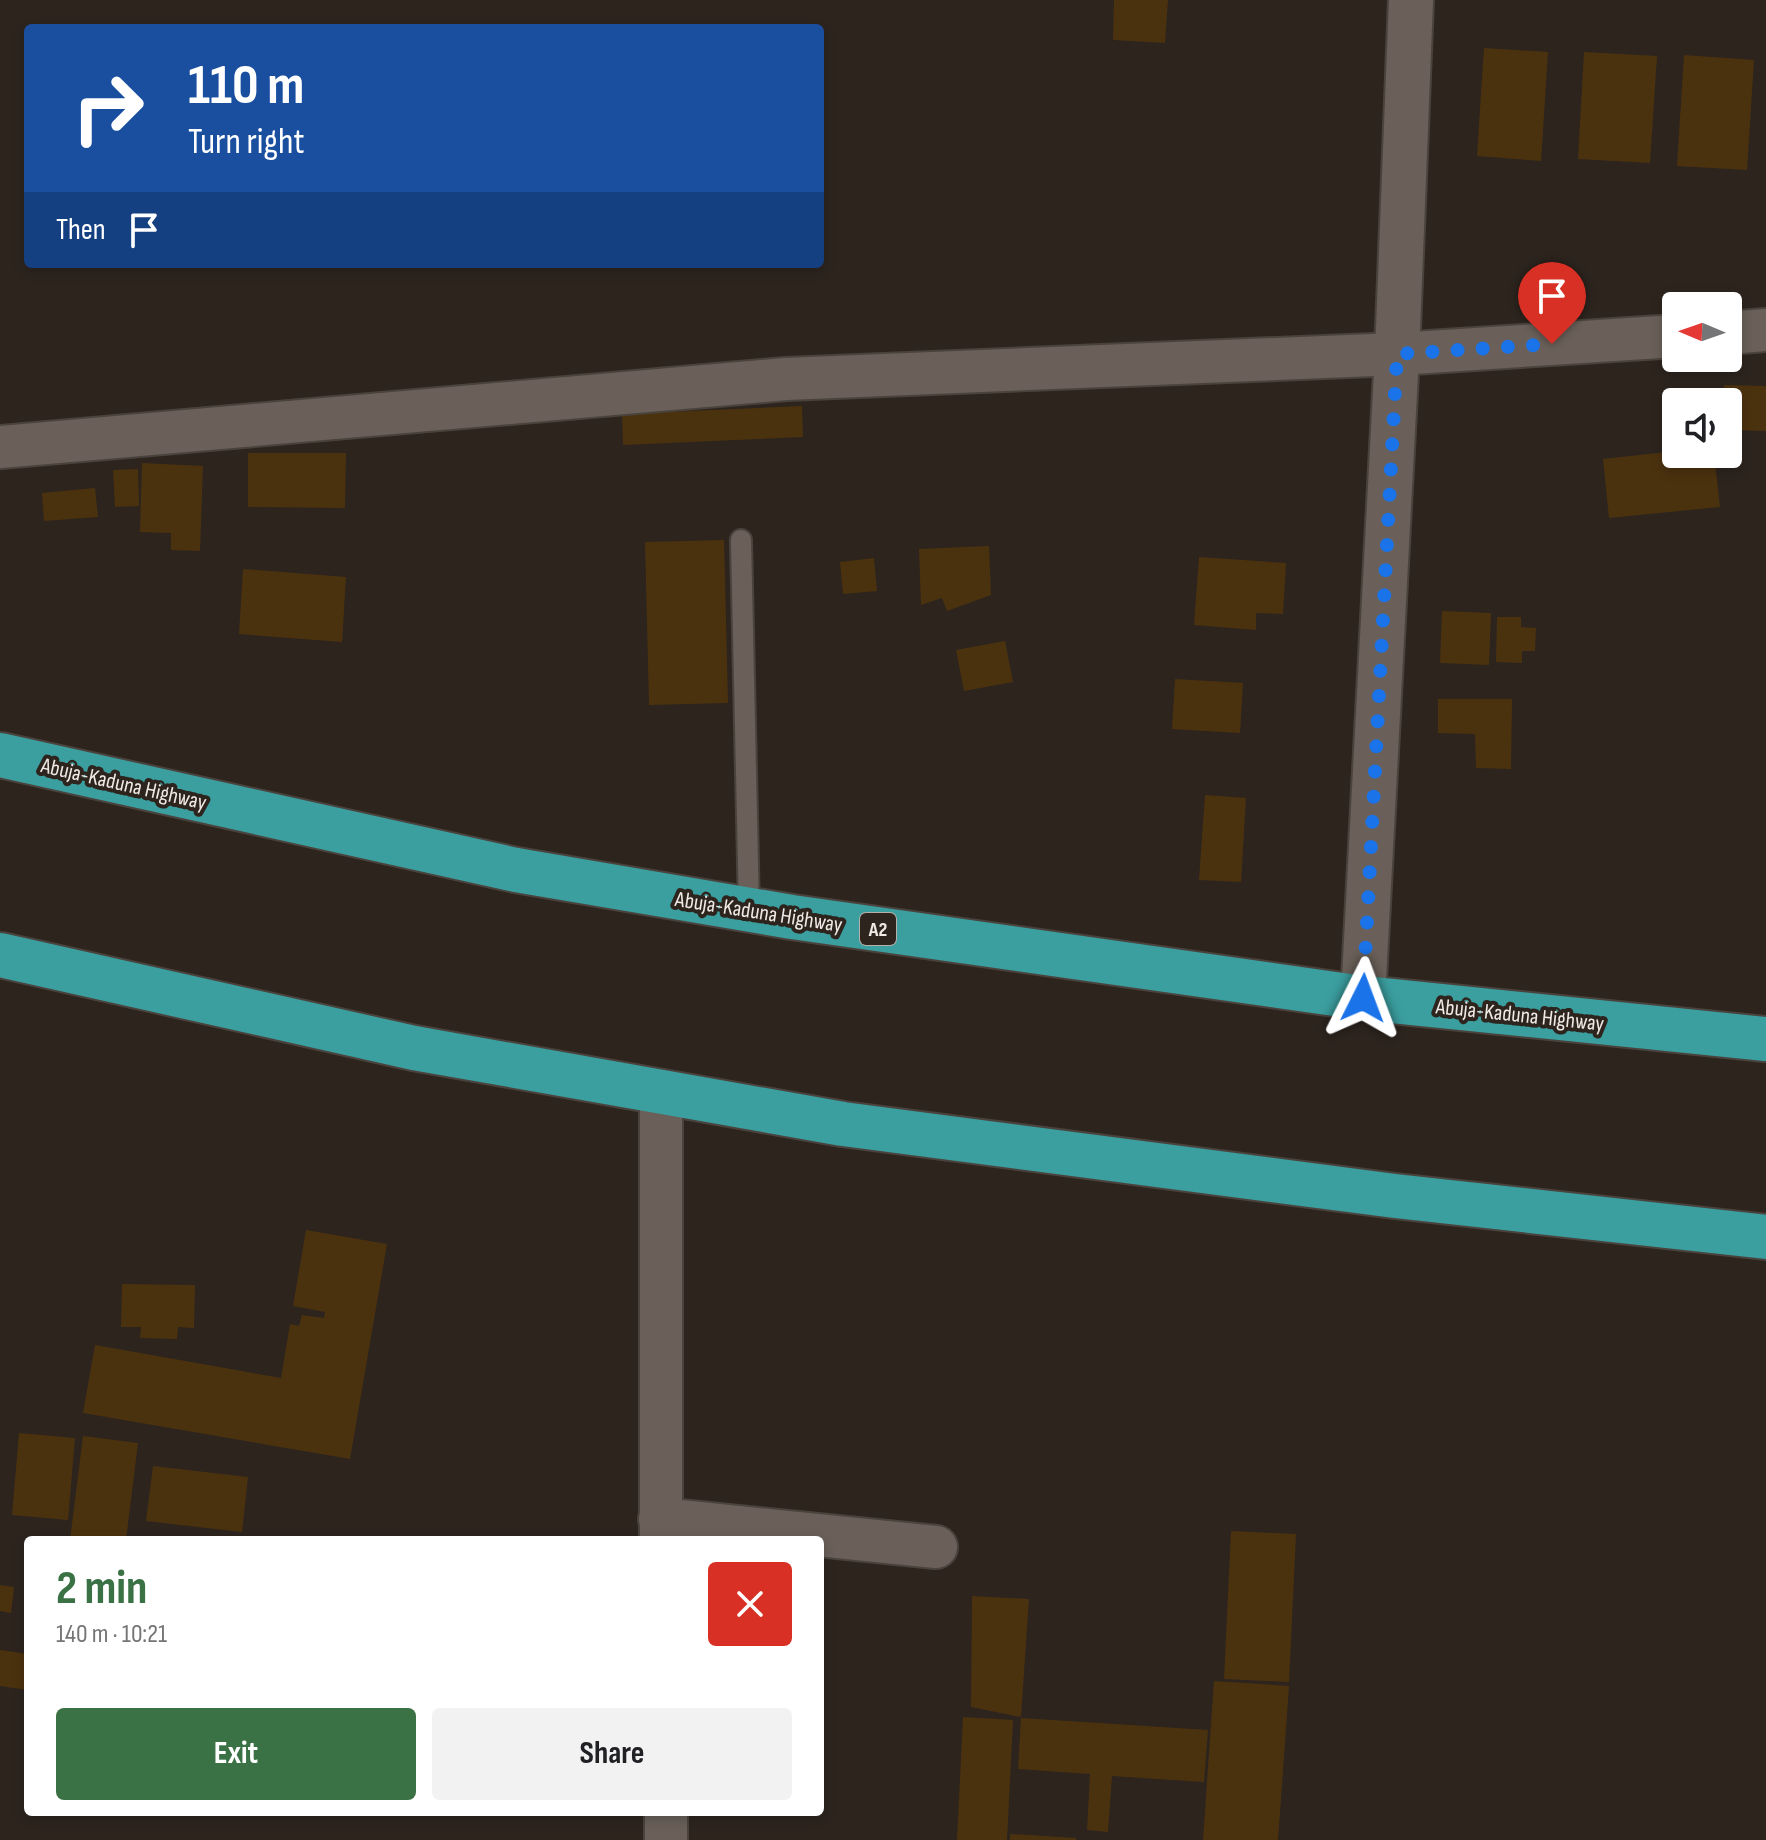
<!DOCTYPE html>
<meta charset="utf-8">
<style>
body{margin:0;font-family:"Sofia Sans Condensed",sans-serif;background:#f2f2f2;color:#202124;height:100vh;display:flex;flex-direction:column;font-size:30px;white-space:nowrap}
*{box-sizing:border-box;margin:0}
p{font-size:26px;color:#757577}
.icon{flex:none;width:44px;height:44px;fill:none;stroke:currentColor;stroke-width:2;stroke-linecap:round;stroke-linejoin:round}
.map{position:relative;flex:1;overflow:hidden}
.side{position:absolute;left:24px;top:1536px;width:800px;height:280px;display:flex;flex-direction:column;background:#fff;border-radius:8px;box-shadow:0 4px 12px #0003}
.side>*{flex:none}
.guide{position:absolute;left:24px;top:24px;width:800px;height:244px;border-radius:8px;box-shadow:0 4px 12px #0003;background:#1a4fa0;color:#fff;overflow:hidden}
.needle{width:52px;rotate:272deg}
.buttons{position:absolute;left:1662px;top:292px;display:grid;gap:16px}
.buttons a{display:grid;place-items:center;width:80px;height:80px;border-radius:8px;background:#fff;box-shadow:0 4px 12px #0003;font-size:40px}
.pin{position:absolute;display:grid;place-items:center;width:68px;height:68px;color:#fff;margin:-82px -34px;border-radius:50% 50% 50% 0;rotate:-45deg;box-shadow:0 0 8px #0007}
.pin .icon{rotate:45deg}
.me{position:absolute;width:88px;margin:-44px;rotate:3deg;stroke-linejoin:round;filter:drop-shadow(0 0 6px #0008)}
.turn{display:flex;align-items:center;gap:28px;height:168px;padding:0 32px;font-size:36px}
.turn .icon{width:104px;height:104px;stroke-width:2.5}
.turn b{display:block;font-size:56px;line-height:68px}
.then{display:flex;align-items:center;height:76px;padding:0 32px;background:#0003;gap:16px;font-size:30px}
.round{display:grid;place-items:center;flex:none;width:84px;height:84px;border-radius:8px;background:#f2f2f2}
.head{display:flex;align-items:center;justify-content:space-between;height:136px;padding:0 32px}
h1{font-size:48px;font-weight:700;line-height:60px;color:#3a7245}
.button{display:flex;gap:16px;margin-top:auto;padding:16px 32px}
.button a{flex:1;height:92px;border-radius:8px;background:#3a7245;color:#fff;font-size:32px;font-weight:700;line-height:92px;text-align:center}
.button a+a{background:#f2f2f2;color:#202124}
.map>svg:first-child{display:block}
.building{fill:#4b320f}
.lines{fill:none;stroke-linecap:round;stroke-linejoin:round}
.lane-casing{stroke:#4a433d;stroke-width:24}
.street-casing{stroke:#4a433d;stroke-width:46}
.secondary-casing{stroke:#4a433d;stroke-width:48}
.highway-casing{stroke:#4a433d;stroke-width:48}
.lane{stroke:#6a6059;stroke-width:20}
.street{stroke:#6a6059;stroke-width:42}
.secondary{stroke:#6a6059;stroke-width:44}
.highway{stroke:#3b9e9f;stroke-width:44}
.route{stroke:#1a73e8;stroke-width:14;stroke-dasharray:0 25.2}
.labels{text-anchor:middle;stroke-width:8;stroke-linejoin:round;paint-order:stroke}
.shield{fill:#2d241e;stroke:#b6afaa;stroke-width:2}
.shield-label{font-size:20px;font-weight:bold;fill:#f0eae6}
.street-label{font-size:22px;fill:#f0eae6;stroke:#2d241e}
</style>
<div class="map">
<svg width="1766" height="1840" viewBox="0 0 1766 1840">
<rect width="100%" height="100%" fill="#2d241e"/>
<g class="building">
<path d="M 1114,0 L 1168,0 L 1165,43 L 1113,40 Z"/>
<path d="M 1484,48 L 1548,52 L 1541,161 L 1477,156 Z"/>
<path d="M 1584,52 L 1657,56 L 1650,163 L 1578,159 Z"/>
<path d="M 1684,55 L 1754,60 L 1747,170 L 1677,166 Z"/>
<rect x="820" y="218" width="4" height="42"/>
<path d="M 1724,385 L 1766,386 L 1766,431 L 1728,430 L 1728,402 L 1724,402 Z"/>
<path d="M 802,406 L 803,437 L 623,445 L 622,414 Z"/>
<path d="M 1676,451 L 1676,454 L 1714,454 L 1720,507 L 1609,518 L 1603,459 Z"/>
<path d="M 248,453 L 346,453 L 345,508 L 248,507 Z"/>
<path d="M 142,463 L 203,466 L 200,551 L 171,550 L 171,533 L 140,532 Z"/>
<path d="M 138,469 L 139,506 L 115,507 L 113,470 Z"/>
<path d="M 95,488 L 98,517 L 44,521 L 42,493 Z"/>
<path d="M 724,540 L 728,703 L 649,705 L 645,542 Z"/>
<path d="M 989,546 L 991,595 L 947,611 L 942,598 L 921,605 L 919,549 Z"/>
<path d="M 1199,557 L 1286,563 L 1283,614 L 1256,613 L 1256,630 L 1194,625 Z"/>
<path d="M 874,558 L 877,591 L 843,594 L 840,562 Z"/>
<path d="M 243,569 L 346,577 L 342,642 L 239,634 Z"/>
<path d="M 1442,611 L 1491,613 L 1489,665 L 1440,663 Z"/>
<path d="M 1497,617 L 1521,617 L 1521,627 L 1536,628 L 1535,651 L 1522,651 L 1522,663 L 1496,662 Z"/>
<path d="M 1005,641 L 1013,682 L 964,691 L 956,650 Z"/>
<path d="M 1175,679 L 1243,683 L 1240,733 L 1172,729 Z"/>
<path d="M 1438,699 L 1512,699 L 1511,769 L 1476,768 L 1475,734 L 1438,733 Z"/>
<path d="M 1205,795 L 1246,798 L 1241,882 L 1199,880 Z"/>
<path d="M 306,1230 L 387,1244 L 350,1459 L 83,1413 L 95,1345 L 281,1378 L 290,1324 L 299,1326 L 302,1315 L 324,1318 L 325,1312 L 293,1306 Z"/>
<path d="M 122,1284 L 195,1285 L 194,1328 L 178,1327 L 177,1339 L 140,1338 L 141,1327 L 121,1327 Z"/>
<path d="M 19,1433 L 75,1438 L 68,1520 L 12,1515 Z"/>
<path d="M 83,1436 L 138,1443 L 126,1540 L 70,1540 Z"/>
<path d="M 153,1466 L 248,1477 L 242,1532 L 146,1521 Z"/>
<path d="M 1231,1531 L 1296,1534 L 1289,1682 L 1224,1679 Z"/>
<path d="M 0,1585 L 14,1587 L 11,1613 L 0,1611 Z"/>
<path d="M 972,1596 L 1029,1599 L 1021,1717 L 971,1707 Z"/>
<path d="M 0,1650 L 28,1654 L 28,1690 L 0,1686 Z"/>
<path d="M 1214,1681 L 1289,1686 L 1278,1840 L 1203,1840 Z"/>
<path d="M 963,1717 L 1013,1720 L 1007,1840 L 957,1840 Z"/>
<path d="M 1021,1718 L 1208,1730 L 1204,1782 L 1112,1776 L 1108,1832 L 1087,1830 L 1090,1774 L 1018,1769 Z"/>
<path d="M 1010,1834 L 1076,1838 L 1076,1840 L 1010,1840 Z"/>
</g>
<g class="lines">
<defs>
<path id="lane" d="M 741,540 L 749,910"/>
<g id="street">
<path d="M 1728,333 L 1766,330"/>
<path d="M 0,447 L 786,379 L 1397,354 L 1676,336"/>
<path d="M 660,1519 L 936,1547"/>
<path d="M 661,1540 L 661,1091"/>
<path d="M 666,1840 L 666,1812"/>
</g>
<path id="secondary" d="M 1363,998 L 1397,354 L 1411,0"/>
<g id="highway">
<path d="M 0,755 L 516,870 L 792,917 L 1363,998 L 1766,1039"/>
<path d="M 0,955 L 414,1048 L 843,1124 L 1395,1196 L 1766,1237"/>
</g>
</defs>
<use href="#lane" class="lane-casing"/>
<use href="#street" class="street-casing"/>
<use href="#secondary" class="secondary-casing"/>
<use href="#highway" class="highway-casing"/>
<use href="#lane" class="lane"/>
<use href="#street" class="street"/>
<use href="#secondary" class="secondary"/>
<use href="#highway" class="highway"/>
</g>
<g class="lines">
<path class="route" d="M 1363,998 L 1397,354 L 1552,344"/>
</g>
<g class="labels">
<rect class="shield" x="860" y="913" width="36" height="32" rx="6"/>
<g class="shield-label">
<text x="878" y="936">A2</text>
</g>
<g class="street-label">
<text transform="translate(124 783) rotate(13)" y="8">Abuja-Kaduna Highway</text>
<text transform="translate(759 911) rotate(9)" y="8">Abuja-Kaduna Highway</text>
<text transform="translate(1520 1014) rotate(6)" y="8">Abuja-Kaduna Highway</text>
</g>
</g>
</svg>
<div class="buttons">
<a><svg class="needle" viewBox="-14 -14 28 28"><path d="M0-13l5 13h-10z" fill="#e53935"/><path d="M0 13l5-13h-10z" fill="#757577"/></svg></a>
<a><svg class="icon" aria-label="sound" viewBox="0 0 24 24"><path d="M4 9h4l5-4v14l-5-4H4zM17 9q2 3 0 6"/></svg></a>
</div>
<div class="pin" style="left:1552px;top:344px;background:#d93025"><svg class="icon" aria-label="arrive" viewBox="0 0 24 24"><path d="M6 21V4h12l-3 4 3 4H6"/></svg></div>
<svg class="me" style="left:1363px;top:998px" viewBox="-20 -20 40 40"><path d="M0-17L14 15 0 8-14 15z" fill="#1a73e8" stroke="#fff" stroke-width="4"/></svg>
<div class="guide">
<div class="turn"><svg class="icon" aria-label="right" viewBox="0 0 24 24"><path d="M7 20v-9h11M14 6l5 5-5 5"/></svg><div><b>110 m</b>Turn right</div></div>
<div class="then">Then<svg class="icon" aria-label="arrive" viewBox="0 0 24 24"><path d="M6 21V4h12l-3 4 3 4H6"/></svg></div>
</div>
<section class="side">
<div class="head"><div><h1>2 min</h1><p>140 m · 10:21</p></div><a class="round" style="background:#d93025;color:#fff"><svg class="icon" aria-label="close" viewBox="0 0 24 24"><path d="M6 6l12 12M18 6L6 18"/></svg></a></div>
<div class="button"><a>Exit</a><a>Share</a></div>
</section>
</div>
